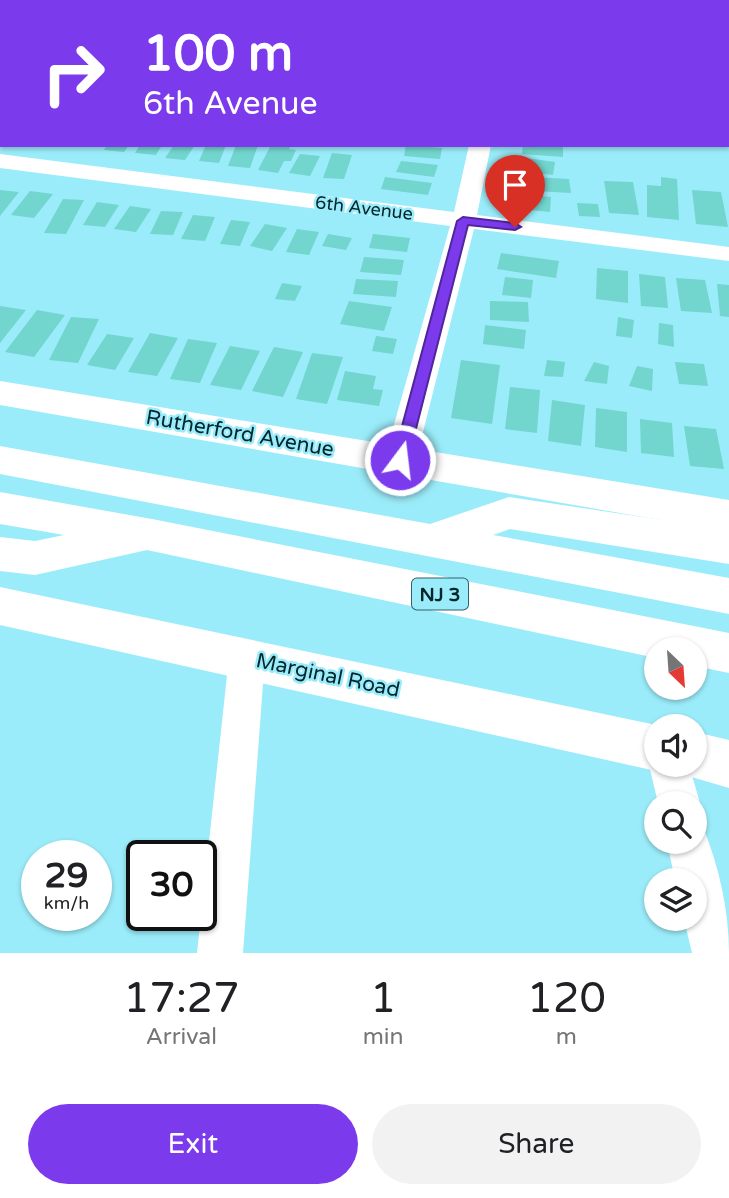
<!DOCTYPE html>
<style>
body{margin:0;font-family:"Varela Round",sans-serif;background:#f2f2f2;color:#202124;height:100vh;display:flex;flex-direction:column;font-size:26px;white-space:nowrap}
*{box-sizing:border-box;margin:0}
p{font-size:23px;color:#757577}
.icon{flex:none;width:38px;height:38px;fill:none;stroke:currentColor;stroke-width:2;stroke-linecap:round;stroke-linejoin:round}
.map{position:relative;height:953px;overflow:hidden}
.sheet{display:flex;flex-direction:column;background:#fff;flex:1}
.sheet>*{flex:none}
.banner{position:absolute;left:0px;top:0px;width:730px;height:147px;box-shadow:0 2px 5px #0004;background:#7c3aed;color:#fff;overflow:hidden}
.needle{width:46px;rotate:155deg}
.tools{position:absolute;left:644px;top:637px;display:grid;gap:14px}
.tools a{display:grid;place-items:center;width:63px;height:63px;border-radius:50%;background:#fff;box-shadow:0 2px 5px #0004;font-size:35px}
.speed{position:absolute;left:21px;top:840px;display:flex;gap:14px;font-size:35px;font-weight:700;text-align:center}
.speed>*{display:grid;place-content:center;width:91px;height:91px;border-radius:50%;background:#fff;box-shadow:0 2px 5px #0004;line-height:1}
.speed small{font-size:18px;font-weight:400}
.speed .limit{border:4px solid #111;border-radius:10px;background:#fff;color:#111}
.pin{position:absolute;display:grid;place-items:center;width:60px;height:60px;color:#fff;margin:-72px -30px;border-radius:50% 50% 50% 0;rotate:-45deg;box-shadow:0 0 7px #0007}
.pin .icon{rotate:45deg}
.me{position:absolute;width:77px;margin:-38px;rotate:15deg;stroke-linejoin:round;filter:drop-shadow(0 0 5px #0008)}
.turn{display:flex;align-items:center;gap:24px;height:147px;padding:0 28px;font-size:32px}
.turn .icon{width:91px;height:91px;stroke-width:2.5}
.turn b{display:block;font-size:49px;line-height:60px}
.eta{display:flex;justify-content:space-evenly;align-items:center;height:119px;text-align:center}
.eta b{font-size:42px;font-weight:600;line-height:49px}
.cta{display:flex;gap:14px;margin-top:auto;padding:14px 28px}
.cta a{flex:1;height:80px;border-radius:42px;background:#7c3aed;color:#fff;font-size:28px;font-weight:600;line-height:80px;text-align:center}
.cta a+a{background:#f2f2f2;color:#202124}
.map>svg:first-child{display:block}
.building{fill:#72d5ce}
.lines{fill:none;stroke-linecap:round;stroke-linejoin:round}
.minor{fill:#fff;fill-rule:evenodd}
.major{fill:#fff;fill-rule:evenodd}
.highway{fill:#fff;fill-rule:evenodd}
.route{fill:#7c3aed;stroke:#51269a;stroke-width:2}
.labels{text-anchor:middle;stroke-width:5;stroke-linejoin:round;paint-order:stroke}
.far-street-label{font-size:18px;fill:#03262c;stroke:#9becfa}
.shield{fill:#9becfa;stroke:#31616a;stroke-width:2}
.shield-label{font-size:19px;font-weight:bold;fill:#03262c}
.street-label{font-size:21px;fill:#03262c;stroke:#9becfa}
</style>
<div class="map">
<svg width="729" height="953" viewBox="0 0 729 953">
<rect width="100%" height="100%" fill="#9becfa"/>
<g class="building">
<path d="M 107,145 L 129,145 L 124,152 L 104,150 Z"/>
<path d="M 140,145 L 162,145 L 156,155 L 135,153 Z"/>
<path d="M 174,145 L 195,145 L 185,160 L 165,158 Z"/>
<path d="M 206,145 L 226,145 L 219,163 L 199,161 Z"/>
<path d="M 236,145 L 258,145 L 250,168 L 228,166 Z"/>
<path d="M 271,145 L 291,145 L 289,149 L 296,150 L 291,161 L 284,161 L 278,173 L 258,170 Z"/>
<path d="M 406,145 L 442,148 L 440,159 L 404,156 Z"/>
<path d="M 523,145 L 563,145 L 563,157 L 522,154 Z"/>
<path d="M 332,153 L 352,155 L 344,179 L 323,178 Z"/>
<path d="M 300,154 L 320,156 L 310,176 L 289,173 Z"/>
<path d="M 520,157 L 555,162 L 553,175 L 517,170 Z"/>
<path d="M 401,161 L 438,165 L 434,177 L 396,172 Z"/>
<path d="M 515,176 L 569,179 L 571,193 L 516,190 Z"/>
<path d="M 385,177 L 432,183 L 428,195 L 381,189 Z"/>
<path d="M 661,177 L 677,179 L 679,220 L 647,217 L 647,185 L 661,186 Z"/>
<path d="M 604,181 L 633,182 L 639,215 L 609,213 Z"/>
<path d="M 0,190 L 19,192 L 0,216 Z"/>
<path d="M 692,190 L 721,192 L 728,227 L 696,224 Z"/>
<path d="M 30,191 L 53,194 L 34,218 L 11,215 Z"/>
<path d="M 520,194 L 551,197 L 550,212 L 519,209 Z"/>
<path d="M 63,199 L 84,200 L 66,234 L 44,233 Z"/>
<path d="M 97,202 L 119,205 L 105,227 L 83,225 Z"/>
<path d="M 577,203 L 598,204 L 600,217 L 579,216 Z"/>
<path d="M 130,206 L 151,209 L 136,232 L 114,229 Z"/>
<path d="M 161,211 L 183,212 L 173,235 L 150,234 Z"/>
<path d="M 193,215 L 215,217 L 205,241 L 181,239 Z"/>
<path d="M 231,220 L 250,222 L 240,246 L 220,244 Z"/>
<path d="M 265,224 L 287,228 L 272,251 L 250,246 Z"/>
<path d="M 297,229 L 319,232 L 309,255 L 286,252 Z"/>
<path d="M 328,234 L 352,238 L 346,250 L 322,246 Z"/>
<path d="M 373,234 L 410,238 L 407,252 L 369,248 Z"/>
<path d="M 501,253 L 559,261 L 556,278 L 497,269 Z"/>
<path d="M 364,257 L 404,260 L 401,275 L 360,272 Z"/>
<path d="M 597,268 L 628,271 L 628,303 L 596,299 Z"/>
<path d="M 639,274 L 665,277 L 668,308 L 641,306 Z"/>
<path d="M 505,277 L 533,280 L 531,298 L 502,295 Z"/>
<path d="M 676,278 L 705,280 L 712,313 L 681,311 Z"/>
<path d="M 356,279 L 398,281 L 396,297 L 353,294 Z"/>
<path d="M 282,283 L 302,286 L 295,301 L 275,299 Z"/>
<path d="M 717,284 L 729,285 L 729,317 L 720,316 Z"/>
<path d="M 349,301 L 392,307 L 384,331 L 340,324 Z"/>
<path d="M 490,301 L 528,302 L 529,322 L 490,320 Z"/>
<path d="M 0,306 L 26,310 L 0,343 Z"/>
<path d="M 37,310 L 65,315 L 34,357 L 5,352 Z"/>
<path d="M 71,317 L 99,319 L 78,363 L 49,360 Z"/>
<path d="M 618,317 L 634,320 L 632,338 L 616,336 Z"/>
<path d="M 659,323 L 673,325 L 674,347 L 658,344 Z"/>
<path d="M 485,325 L 526,330 L 524,349 L 483,344 Z"/>
<path d="M 150,333 L 178,338 L 157,376 L 128,372 Z"/>
<path d="M 107,334 L 134,338 L 115,370 L 87,365 Z"/>
<path d="M 376,336 L 397,339 L 393,354 L 372,351 Z"/>
<path d="M 188,339 L 217,343 L 200,383 L 170,379 Z"/>
<path d="M 230,346 L 260,351 L 241,390 L 210,385 Z"/>
<path d="M 274,347 L 303,352 L 283,397 L 252,391 Z"/>
<path d="M 312,353 L 343,357 L 327,404 L 296,399 Z"/>
<path d="M 461,360 L 500,365 L 492,424 L 451,418 Z"/>
<path d="M 547,360 L 565,362 L 563,377 L 544,376 Z"/>
<path d="M 594,362 L 609,366 L 607,384 L 584,381 Z"/>
<path d="M 675,362 L 704,364 L 708,386 L 679,384 Z"/>
<path d="M 637,366 L 653,369 L 652,391 L 629,386 Z"/>
<path d="M 345,371 L 376,376 L 373,389 L 383,390 L 379,406 L 337,400 Z"/>
<path d="M 510,387 L 540,390 L 537,433 L 505,429 Z"/>
<path d="M 552,400 L 585,405 L 581,446 L 548,441 Z"/>
<path d="M 596,408 L 627,412 L 627,452 L 595,447 Z"/>
<path d="M 640,419 L 672,423 L 674,457 L 641,453 Z"/>
<path d="M 684,426 L 716,429 L 724,469 L 690,466 Z"/>
</g>
<g class="lines">
<g class="minor">
<path d="M 104,0 L 122,0 L 103,2 Z"/>
<rect x="506" y="0" width="18" height="2"/>
<rect x="0" y="13" width="2" height="10"/>
<rect x="728" y="87" width="1" height="12"/>
<path d="M 0,111 L 2,111 L 0,125 Z"/>
<path d="M 469,145 L 491,145 L 477,215 L 729,247 L 729,261 L 474,229 L 416,460 L 411,468 L 400,472 L 389,468 L 384,460 L 450,226 L 0,168 L 0,154 L 454,212 Z"/>
<path d="M 247,640 L 260,645 L 265,657 L 243,953 L 197,953 L 229,657 L 234,645 Z"/>
<path d="M 656,750 L 656,765 L 689,765 L 700,803 L 695,815 L 695,803 L 658,803 L 649,765 Z"/>
<path d="M 695,824 L 703,827 C 719,867 729,910 729,953 L 692,953 L 684,919 L 695,919 L 695,880 L 675,880 L 667,842 L 695,842 Z"/>
</g>
<g class="major">
<path d="M 0,381 L 729,500 L 729,532 L 0,405 Z"/>
<path d="M 0,587 L 656,725 L 660,726 L 656,726 L 656,765 L 673,765 L 656,771 L 0,625 Z"/>
<path d="M 695,732 L 729,740 L 729,788 L 678,773 L 674,765 L 695,765 Z"/>
</g>
<g class="highway">
<path d="M 0,446 L 430,524 L 509,497 L 729,530 L 729,564 L 510,529 L 493,535 L 729,578 L 729,614 L 0,474 Z"/>
<path d="M 0,492 L 152,519 L 729,633 L 729,673 L 695,666 L 695,649 L 656,649 L 656,658 L 147,550 L 35,575 L 0,571 L 0,537 L 35,541 L 64,535 L 0,524 Z"/>
</g>
</g>
<path class="route" d="M 463,217 L 515,223 L 521,227 L 515,230 L 468,225 L 408,460 L 400,466 L 393,460 L 457,221 Z"/>
<g class="labels">
<g class="far-street-label">
<text transform="translate(364 208) rotate(7)" y="6">6th Avenue</text>
</g>
<rect class="shield" x="412" y="578.5" width="56" height="31" rx="5"/>
<g class="shield-label">
<text x="440" y="601">NJ 3</text>
</g>
<g class="street-label">
<text transform="translate(240 433) rotate(10)" y="7">Rutherford Avenue</text>
<text transform="translate(328 675) rotate(12)" y="7">Marginal Road</text>
</g>
</g>
</svg>
<div class="tools">
<a><svg class="needle" viewBox="-14 -14 28 28"><path d="M0-13l5 13h-10z" fill="#e53935"/><path d="M0 13l5-13h-10z" fill="#757577"/></svg></a>
<a><svg class="icon" aria-label="sound" viewBox="0 0 24 24"><path d="M4 9h4l5-4v14l-5-4H4zM17 9q2 3 0 6"/></svg></a>
<a><svg class="icon" aria-label="search" viewBox="0 0 24 24"><circle cx="10" cy="10" r="6"/><path d="M15 15l6 6"/></svg></a>
<a><svg class="icon" aria-label="layers" viewBox="0 0 24 24"><path d="M12 4l9 5-9 5-9-5zM3 14l9 5 9-5"/></svg></a>
</div>
<div class="speed"><div>29<small>km/h</small></div><div class="limit">30</div></div>
<div class="pin" style="left:515px;top:227px;background:#d93025"><svg class="icon" aria-label="arrive" viewBox="0 0 24 24"><path d="M6 21V4h12l-3 4 3 4H6"/></svg></div>
<svg class="me" style="left:400px;top:460px" viewBox="-20 -20 40 40"><circle r="17" fill="#7c3aed" stroke="#fff" stroke-width="3"/><path d="M0-11L8 9 0 5-8 9z" fill="#fff"/></svg>
<div class="banner">
<div class="turn"><svg class="icon" aria-label="right" viewBox="0 0 24 24"><path d="M7 20v-9h11M14 6l5 5-5 5"/></svg><div><b>100 m</b>6th Avenue</div></div>
</div>
</div>
<section class="sheet">
<div class="eta">
<div><b>17:27</b><p>Arrival</p></div>
<div><b>1</b><p>min</p></div>
<div><b>120</b><p>m</p></div>
</div>
<div class="cta"><a>Exit</a><a>Share</a></div>
</section>
